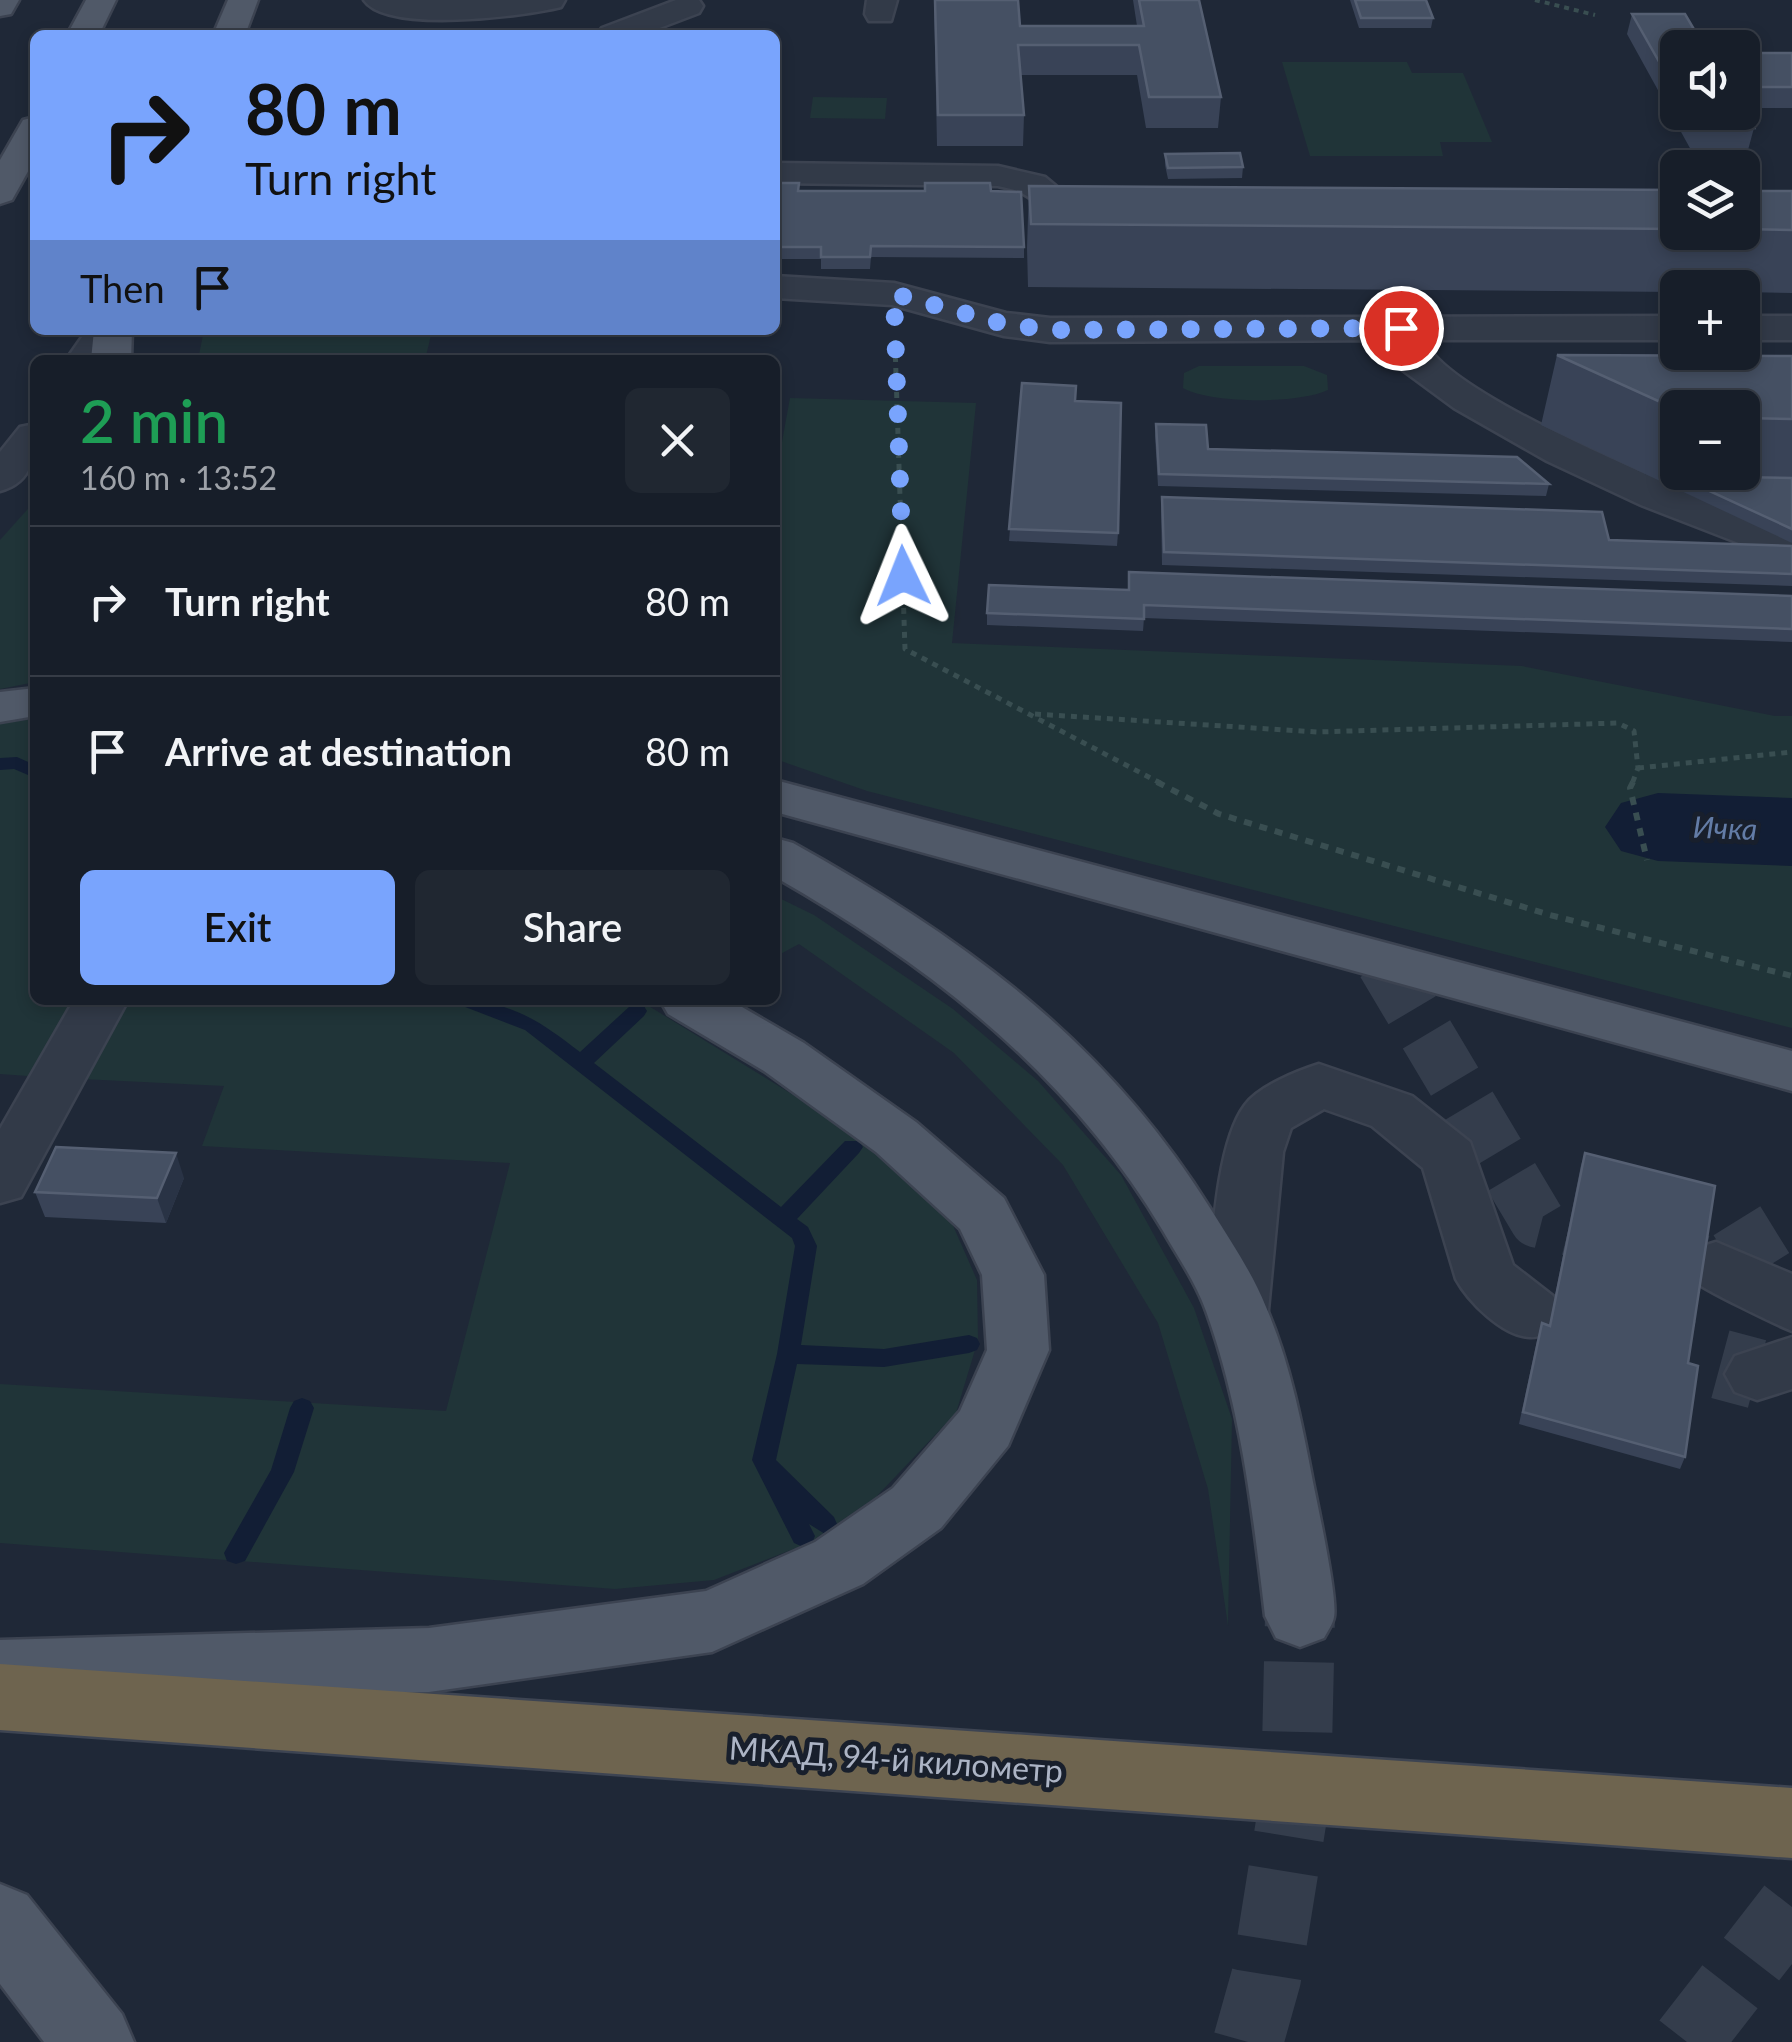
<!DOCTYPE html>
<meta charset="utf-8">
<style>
body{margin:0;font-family:Lato,sans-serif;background:#202731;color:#f1f3f6;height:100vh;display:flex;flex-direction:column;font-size:38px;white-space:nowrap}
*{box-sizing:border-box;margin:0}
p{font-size:32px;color:#9ea2a8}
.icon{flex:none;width:55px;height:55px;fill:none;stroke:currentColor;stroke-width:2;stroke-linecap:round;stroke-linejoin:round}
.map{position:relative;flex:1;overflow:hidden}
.details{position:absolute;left:30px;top:355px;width:750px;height:650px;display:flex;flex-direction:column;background:#171e29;border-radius:15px;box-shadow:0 5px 15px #0003,0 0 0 2px #363c46}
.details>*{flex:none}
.guide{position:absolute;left:30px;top:30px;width:750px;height:305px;border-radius:15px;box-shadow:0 5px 15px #0003,0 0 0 2px #363c46;background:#79a4fd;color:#111;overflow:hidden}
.fabs{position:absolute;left:1660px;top:30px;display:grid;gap:20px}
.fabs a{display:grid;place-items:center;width:100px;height:100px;border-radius:15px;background:#171e29;box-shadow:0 5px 15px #0003,0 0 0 2px #363c46;font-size:50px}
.pin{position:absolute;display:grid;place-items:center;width:85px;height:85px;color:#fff;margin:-42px;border:5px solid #fff;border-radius:50%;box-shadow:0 2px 10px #0007}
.me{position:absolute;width:110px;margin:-55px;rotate:358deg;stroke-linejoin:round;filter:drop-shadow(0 0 8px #0008)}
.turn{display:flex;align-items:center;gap:35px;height:210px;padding:0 50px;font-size:45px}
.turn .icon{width:130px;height:130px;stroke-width:2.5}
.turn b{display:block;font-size:70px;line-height:85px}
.then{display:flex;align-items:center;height:95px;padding:0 50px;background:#0003;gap:20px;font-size:38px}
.round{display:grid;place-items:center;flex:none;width:105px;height:105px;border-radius:15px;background:#202731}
.headline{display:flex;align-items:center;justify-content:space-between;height:170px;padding:0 50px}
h1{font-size:60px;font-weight:600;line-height:75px;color:#1e9e55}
.action{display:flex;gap:20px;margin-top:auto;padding:20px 50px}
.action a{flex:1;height:115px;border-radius:15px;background:#79a4fd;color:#111;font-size:40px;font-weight:600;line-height:115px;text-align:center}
.action a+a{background:#202731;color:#f1f3f6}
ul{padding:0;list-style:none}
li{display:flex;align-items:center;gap:30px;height:150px;padding:0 50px;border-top:2px solid #363c46}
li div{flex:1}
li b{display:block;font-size:38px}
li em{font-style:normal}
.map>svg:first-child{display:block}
.green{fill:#203438}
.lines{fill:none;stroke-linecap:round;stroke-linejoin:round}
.stream{fill:#121e35;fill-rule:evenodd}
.river{fill:#121e35;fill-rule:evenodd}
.minor-tunnel-far1{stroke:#343d4c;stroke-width:55;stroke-dasharray:55 28;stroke-linecap:butt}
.minor-tunnel{stroke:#343d4c;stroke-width:70;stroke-dasharray:70 35;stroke-linecap:butt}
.major-tunnel{stroke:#343d4c;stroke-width:70;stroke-dasharray:70 35;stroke-linecap:butt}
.highway-tunnel{stroke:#343d4c;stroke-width:70;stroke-dasharray:70 35;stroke-linecap:butt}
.minor-casing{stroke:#3c4351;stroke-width:5}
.major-casing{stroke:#3c4351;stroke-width:5}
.highway-casing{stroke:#3d4452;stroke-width:5}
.path-far2{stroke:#394e51;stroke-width:4;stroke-dasharray:5 5;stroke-linecap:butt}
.path-far1{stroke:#394e51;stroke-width:5;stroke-dasharray:6 6;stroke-linecap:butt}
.path{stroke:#394e51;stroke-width:6;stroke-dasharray:8 8;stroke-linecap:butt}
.minor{fill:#323a48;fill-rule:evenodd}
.major{fill:#505968;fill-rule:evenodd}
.highway{fill:#6e644f;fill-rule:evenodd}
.wall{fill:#394357;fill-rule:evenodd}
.shaded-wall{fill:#293345}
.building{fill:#455063;stroke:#555f72;stroke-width:2.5}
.route{stroke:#79a4fd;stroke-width:18;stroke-dasharray:0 32.4}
.labels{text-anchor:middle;stroke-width:10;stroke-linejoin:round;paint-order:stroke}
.water-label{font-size:30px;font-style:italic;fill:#637ca6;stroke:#181f2c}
.near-street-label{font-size:32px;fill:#acb4c5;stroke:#181f2c}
</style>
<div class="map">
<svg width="1792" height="2042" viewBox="0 0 1792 2042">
<rect width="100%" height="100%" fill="#1f2837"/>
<g class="green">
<path d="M 1282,62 L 1407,62 L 1412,73 L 1463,73 L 1492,142 L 1440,142 L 1443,156 L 1310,156 Z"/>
<path d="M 813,97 L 887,98 L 885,119 L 810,118 Z"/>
<path d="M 204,330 L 430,330 L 432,331 L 425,360 L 198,360 Z"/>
<path d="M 1199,366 L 1304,366 L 1327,375 L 1328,390 C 1298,404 1212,404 1183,388 L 1184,373 Z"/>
<path d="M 790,398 L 976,403 L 952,643 L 1522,666 L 1775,716 L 1792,716 L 1792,1028 L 867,791 L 775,759 L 775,480 Z"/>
<path d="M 35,501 L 35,682 L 0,689 L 0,540 Z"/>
<path d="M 35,719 L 35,1000 L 76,1000 L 28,1076 L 0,1074 L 0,723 Z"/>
<path d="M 775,896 L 814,915 L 953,1009 L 1038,1081 L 1121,1175 L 1194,1308 L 1232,1419 L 1228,1626 L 1208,1489 L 1158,1323 L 1063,1165 L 954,1053 L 799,944 L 775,957 Z"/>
<path d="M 130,1000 L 639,1000 L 863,1138 L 951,1221 L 977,1280 L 978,1340 L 956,1413 L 876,1497 L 809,1543 L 714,1580 L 615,1589 L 0,1543 L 0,1384 L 446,1411 L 510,1163 L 202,1146 L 224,1086 L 82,1079 Z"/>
</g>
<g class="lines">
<g class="stream">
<path d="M 17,757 L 35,765 L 35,778 L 14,769 L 0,770 L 0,758 Z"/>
<path d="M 457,1000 C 509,1000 540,1021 580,1052 L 630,1006 L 644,1006 L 647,1011 L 644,1016 L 594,1063 L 781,1207 L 845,1141 L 859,1141 L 863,1147 L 859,1153 L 797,1219 L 808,1227 L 817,1246 L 801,1345 L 884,1349 L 969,1335 L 977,1338 L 980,1344 L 977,1350 L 969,1353 L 884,1367 L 797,1364 L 776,1460 L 834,1517 L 837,1524 L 834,1531 L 825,1534 L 809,1524 L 815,1536 L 812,1543 L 803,1547 L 794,1543 L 752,1460 L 777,1354 L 795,1246 L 792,1238 L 525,1030 L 460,1005 Z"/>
<path d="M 302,1398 L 310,1401 L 314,1408 L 294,1472 L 245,1561 L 236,1564 L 227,1561 L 224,1553 L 271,1470 L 290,1408 L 294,1401 Z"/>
</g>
<path class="river" d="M 1658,793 L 1792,798 L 1792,866 L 1658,861 L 1621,851 L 1605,827 L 1621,803 Z"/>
<g class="minor-tunnel-far1">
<path d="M 1384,963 L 1537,1220 L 1716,1266 L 1792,1219"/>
<path d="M 1616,1336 L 1628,1339"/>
</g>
<path class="minor-tunnel" d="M 1619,1337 L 1757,1374"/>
<path class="major-tunnel" d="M 1248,2042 L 1266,1978 L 1296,1792 L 1300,1616"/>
<path class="highway-tunnel" d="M 1687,2042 L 1792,1907"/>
<defs>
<g id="minor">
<path d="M 364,0 L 565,0 L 561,7 C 525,16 387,34 364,0 Z"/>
<path d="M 676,0 L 699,0 L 703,6 L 699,13 L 641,35 L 597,35 L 602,28 Z"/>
<path d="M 867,0 L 897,0 L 891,21 L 869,21 L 865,14 Z"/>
<path d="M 775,163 L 998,166 L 1045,177 L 1087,212 L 1108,216 L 1113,224 L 1108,232 C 1063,243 1054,211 1022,193 C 1016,189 1005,188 998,186 L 775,183 Z"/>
<path d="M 775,276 L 894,283 L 1006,313 L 1050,318 L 1678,316 L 1678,340 L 1425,340 C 1444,398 1727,509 1792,534 L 1792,552 L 1777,556 L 1762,552 L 1641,505 L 1547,461 L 1454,408 L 1397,366 L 1386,340 L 1050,342 L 1004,336 L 892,305 L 775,298 Z"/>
<rect x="1742" y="316" width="50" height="24"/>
<path d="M 87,330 L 125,330 L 106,360 L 66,360 Z"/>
<path d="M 35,424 C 35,454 34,482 0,491 L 0,452 L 20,427 Z"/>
<path d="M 74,1000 L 128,1000 L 21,1197 L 0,1203 L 0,1129 Z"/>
<path d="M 1319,1064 L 1412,1096 L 1470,1142 L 1513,1265 L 1553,1296 L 1562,1313 L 1553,1330 C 1546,1333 1537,1338 1530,1337 C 1502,1336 1468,1301 1456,1279 L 1423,1168 L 1372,1126 L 1324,1109 L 1291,1128 L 1283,1152 L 1268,1310 L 1259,1327 L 1237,1335 L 1215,1327 L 1206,1310 C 1212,1257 1214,1146 1245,1105 C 1259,1086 1297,1071 1319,1064 Z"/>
<path d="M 1716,1242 L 1792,1274 L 1792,1331 C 1779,1326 1700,1288 1693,1280 C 1690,1276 1688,1271 1686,1266 L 1694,1249 Z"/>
<path d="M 1792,1337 L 1792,1389 L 1757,1400 L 1735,1392 L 1725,1374 L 1735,1356 Z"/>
</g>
<g id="major">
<path d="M 0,0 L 19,0 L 11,14 L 0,16 Z"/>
<path d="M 86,0 L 116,0 L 99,35 L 67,35 Z"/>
<path d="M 228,0 L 258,0 L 245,35 L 213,35 Z"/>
<path d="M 35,117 L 35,159 L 12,200 L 0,204 L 0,160 L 23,120 Z"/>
<path d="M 94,330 L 132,330 L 131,360 L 91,360 Z"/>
<path d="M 35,688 L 35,716 L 0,722 L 0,692 Z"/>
<path d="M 775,780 L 1792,1051 L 1792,1091 L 775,812 Z"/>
<path d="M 775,838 L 793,843 C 964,938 1105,1040 1210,1208 C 1230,1240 1252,1272 1266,1307 C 1290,1362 1302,1424 1313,1482 C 1318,1507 1338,1598 1334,1617 C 1333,1624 1327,1632 1324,1638 L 1300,1647 L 1276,1638 L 1265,1616 C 1253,1514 1241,1408 1206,1311 C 1196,1283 1178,1257 1163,1231 C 1070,1075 931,966 775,877 Z"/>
<path d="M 660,1000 L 730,1000 L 804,1043 L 916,1122 L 1004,1198 L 1044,1275 L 1049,1350 L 1008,1446 L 941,1528 L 863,1584 L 712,1652 L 429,1692 L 0,1704 L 0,1640 L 429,1628 L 706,1591 L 815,1542 L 893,1488 L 960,1411 L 987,1350 L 982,1275 L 960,1229 L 876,1152 L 764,1071 L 668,1014 Z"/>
<path d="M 0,1884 L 27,1895 L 122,2014 L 134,2042 L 44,2042 L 0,1984 Z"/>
</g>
<path id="highway" d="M 0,1664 L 1792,1788 L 1792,1858 L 0,1730 Z"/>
</defs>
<use href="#minor" class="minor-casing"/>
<use href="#major" class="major-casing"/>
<use href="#highway" class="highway-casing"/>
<g class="path-far2">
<path d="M 1535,0 L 1595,15"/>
<path d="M 895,340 L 895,346"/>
</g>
<g class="path-far1">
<path d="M 895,344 L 905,649 L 1162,784"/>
<path d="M 1035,714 L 1317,732 L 1618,723 L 1634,731 L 1638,768 L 1632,784"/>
<path d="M 1638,768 L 1792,752"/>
</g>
<g class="path">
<path d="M 1157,782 L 1219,814 L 1550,915 L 1792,976"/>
<path d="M 1633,782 L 1630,788 L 1647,860"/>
</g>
<use href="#minor" class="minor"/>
<use href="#major" class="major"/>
<use href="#highway" class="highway"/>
</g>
<g class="wall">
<path d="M 934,0 L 1018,0 L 1020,26 L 1137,26 L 1133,0 L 1199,0 L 1221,97 L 1218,128 L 1146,128 L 1137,75 L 1021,75 L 1024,115 L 1023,146 L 937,146 Z"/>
<path d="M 1350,0 L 1426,0 L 1433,18 L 1431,28 L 1359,28 Z"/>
<path d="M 1632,14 L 1678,48 L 1678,112 L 1742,112 L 1754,128 L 1748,150 L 1691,150 L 1627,34 Z"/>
<rect x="1742" y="53" width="50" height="55"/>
<path d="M 1165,154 L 1243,167 L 1242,178 L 1168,179 L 1165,165 Z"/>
<path d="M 775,183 L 799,191 L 991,191 L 1024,247 L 1024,258 L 871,257 L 870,269 L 821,269 L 821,259 L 775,259 Z"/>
<path d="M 1029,186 L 1678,190 L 1678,232 L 1742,232 L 1742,191 L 1792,191 L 1792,293 L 1742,292 L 1742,288 L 1678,288 L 1678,292 L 1028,287 L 1027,248 Z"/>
<path d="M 1557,355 L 1792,356 L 1792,543 L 1541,425 ZM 1678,408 L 1742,408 L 1742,472 L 1678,472 Z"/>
<path d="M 1022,383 L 1076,401 L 1118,533 L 1117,546 L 1009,541 Z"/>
<path d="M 1156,424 L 1208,449 L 1549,484 L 1546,496 L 1158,486 L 1155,436 Z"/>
<path d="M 1162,497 L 1609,540 L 1792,546 L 1792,586 L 1162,565 L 1161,509 Z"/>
<path d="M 1129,572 L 1792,596 L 1792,642 L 1144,618 L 1143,631 L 987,625 L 987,613 L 1128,590 Z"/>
<path d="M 1585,1153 L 1688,1363 L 1685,1457 L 1680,1469 L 1519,1424 L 1538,1336 L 1542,1323 L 1549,1326 L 1581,1165 Z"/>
<path d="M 184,1178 L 166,1223 L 45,1217 L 35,1192 Z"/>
</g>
<path class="shaded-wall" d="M 176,1153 L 184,1178 L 166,1223 L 157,1198 Z"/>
<g class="building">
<path d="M 935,0 L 1018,0 L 1020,26 L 1144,26 L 1139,0 L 1199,0 L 1221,97 L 1149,97 L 1139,45 L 1018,45 L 1024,115 L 938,115 Z"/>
<path d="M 1355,0 L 1426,0 L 1433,18 L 1361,18 Z"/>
<path d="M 1632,14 L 1685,14 L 1705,48 L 1678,48 L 1678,95 Z"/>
<rect x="1742" y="53" width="50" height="34"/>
<path d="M 1742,109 L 1754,128 L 1696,128 L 1688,112 L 1742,112 Z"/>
<path d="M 1240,153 L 1243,167 L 1168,168 L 1165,154 Z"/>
<path d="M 775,183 L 799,183 L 798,191 L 925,191 L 925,183 L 990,183 L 991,191 L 1021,192 L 1024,247 L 871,246 L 870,257 L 821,257 L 821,247 L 775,247 Z"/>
<path d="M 1029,186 L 1678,190 L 1678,229 L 1031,224 Z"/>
<path d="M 1742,191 L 1792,191 L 1792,230 L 1742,229 Z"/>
<path d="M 1557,355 L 1792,356 L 1792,419 L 1742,418 L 1742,408 L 1678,408 L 1678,410 Z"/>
<path d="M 1022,383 L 1076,386 L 1075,401 L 1121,403 L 1118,533 L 1009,529 Z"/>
<path d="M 1156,424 L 1206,425 L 1208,449 L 1517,457 L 1549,484 L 1159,474 Z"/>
<path d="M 1677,476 L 1792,478 L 1792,529 Z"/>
<path d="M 1162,497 L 1602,512 L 1609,540 L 1792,546 L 1792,574 L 1164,552 Z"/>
<path d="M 1129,572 L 1792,596 L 1792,629 L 1144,605 L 1144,619 L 987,613 L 989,585 L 1129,590 Z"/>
<path d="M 56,1147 L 176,1153 L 157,1198 L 35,1192 Z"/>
<path d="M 1585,1153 L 1715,1186 L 1688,1363 L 1698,1366 L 1685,1457 L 1523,1412 L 1542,1323 L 1550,1326 Z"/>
</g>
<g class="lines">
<path class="route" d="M 903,576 L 894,294 L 1004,324 L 1050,330 L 1401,328"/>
</g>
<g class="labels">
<g class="water-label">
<text transform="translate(1725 829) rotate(2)" y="10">Ичка</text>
</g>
<g class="near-street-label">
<text transform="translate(896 1760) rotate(4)" y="11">МКАД, 94-й километр</text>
</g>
</g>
</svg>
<div class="fabs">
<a><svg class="icon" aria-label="sound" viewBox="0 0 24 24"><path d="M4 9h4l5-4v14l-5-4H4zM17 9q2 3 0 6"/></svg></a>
<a><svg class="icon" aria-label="layers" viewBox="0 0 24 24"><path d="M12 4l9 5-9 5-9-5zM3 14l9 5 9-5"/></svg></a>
<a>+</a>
<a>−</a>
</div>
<div class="pin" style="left:1401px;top:328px;background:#d93025"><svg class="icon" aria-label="arrive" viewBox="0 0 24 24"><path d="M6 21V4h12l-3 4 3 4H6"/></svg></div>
<svg class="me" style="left:903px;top:576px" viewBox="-20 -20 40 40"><path d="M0-17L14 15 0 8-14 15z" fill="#79a4fd" stroke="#fff" stroke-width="4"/></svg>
<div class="guide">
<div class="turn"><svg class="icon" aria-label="right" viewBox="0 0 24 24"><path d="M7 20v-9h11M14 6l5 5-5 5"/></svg><div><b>80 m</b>Turn right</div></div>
<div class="then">Then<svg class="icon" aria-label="arrive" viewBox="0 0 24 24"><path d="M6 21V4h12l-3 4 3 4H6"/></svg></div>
</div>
<section class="details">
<div class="headline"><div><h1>2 min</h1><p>160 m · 13:52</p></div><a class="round"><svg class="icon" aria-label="close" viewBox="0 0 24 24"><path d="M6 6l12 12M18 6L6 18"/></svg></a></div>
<ul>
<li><svg class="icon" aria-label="right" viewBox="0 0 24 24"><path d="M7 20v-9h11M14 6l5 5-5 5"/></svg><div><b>Turn right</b></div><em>80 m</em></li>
<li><svg class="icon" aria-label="arrive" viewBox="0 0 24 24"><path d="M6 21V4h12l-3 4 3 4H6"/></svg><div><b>Arrive at destination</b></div><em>80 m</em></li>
</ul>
<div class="action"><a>Exit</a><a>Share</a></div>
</section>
</div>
